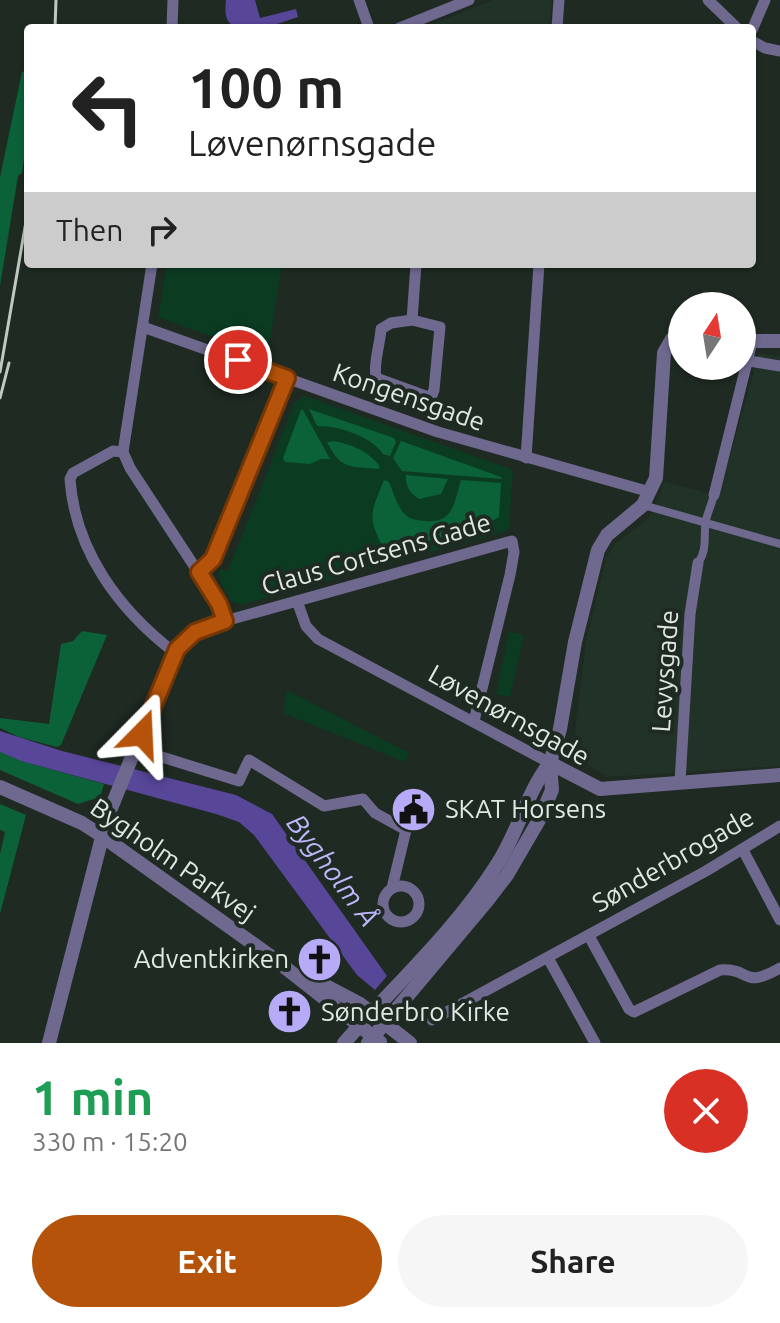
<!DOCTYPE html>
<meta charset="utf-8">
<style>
body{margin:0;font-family:Ubuntu,sans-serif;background:#f6f6f6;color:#222;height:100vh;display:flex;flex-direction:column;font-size:30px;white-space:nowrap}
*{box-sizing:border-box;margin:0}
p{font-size:26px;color:#767676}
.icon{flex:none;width:44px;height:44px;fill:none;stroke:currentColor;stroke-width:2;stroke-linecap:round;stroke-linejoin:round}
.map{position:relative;height:1043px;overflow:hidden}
.side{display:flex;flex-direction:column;background:#fff;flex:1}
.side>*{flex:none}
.top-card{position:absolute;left:24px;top:24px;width:732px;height:244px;border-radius:8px;box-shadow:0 2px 6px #0004;background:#fff;color:#222;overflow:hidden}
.needle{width:52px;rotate:12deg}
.controls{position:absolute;left:668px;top:292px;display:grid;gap:16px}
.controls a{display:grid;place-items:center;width:88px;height:88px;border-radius:50%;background:#fff;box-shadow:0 2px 6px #0004;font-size:40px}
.pin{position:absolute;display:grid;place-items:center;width:68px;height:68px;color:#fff;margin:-34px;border:4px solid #fff;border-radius:50%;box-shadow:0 2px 8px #0007}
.me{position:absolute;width:88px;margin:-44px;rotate:21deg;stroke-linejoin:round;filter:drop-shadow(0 0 6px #0008)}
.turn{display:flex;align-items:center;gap:28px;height:168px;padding:0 32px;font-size:36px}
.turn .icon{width:104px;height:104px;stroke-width:2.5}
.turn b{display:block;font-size:56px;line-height:68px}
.then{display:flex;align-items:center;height:76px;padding:0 32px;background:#0003;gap:16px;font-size:30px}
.round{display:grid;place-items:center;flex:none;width:84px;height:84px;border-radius:42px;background:#f6f6f6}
.head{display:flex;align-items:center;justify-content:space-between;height:136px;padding:0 32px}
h1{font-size:48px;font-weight:700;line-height:60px;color:#1e9e55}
.cta{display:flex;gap:16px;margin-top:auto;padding:16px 32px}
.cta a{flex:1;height:92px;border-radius:48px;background:#b45309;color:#fff;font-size:32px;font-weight:700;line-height:92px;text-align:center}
.cta a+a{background:#f6f6f6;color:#222}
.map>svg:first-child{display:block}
.built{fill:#213327}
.green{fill:#0b3c22}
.forest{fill:#0b6238}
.water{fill:#584699}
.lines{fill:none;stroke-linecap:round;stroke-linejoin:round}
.pedestrian{stroke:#6f698f;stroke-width:8}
.minor{stroke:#6f698f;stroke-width:11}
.tertiary{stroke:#6f698f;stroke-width:14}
.rail{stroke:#bfc8c1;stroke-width:3}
.route-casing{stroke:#753606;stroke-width:20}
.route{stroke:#b45309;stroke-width:14}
.labels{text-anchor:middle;stroke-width:8;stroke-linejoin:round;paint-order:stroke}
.street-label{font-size:26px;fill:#e0e8e2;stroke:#1e2a22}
.poi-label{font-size:26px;fill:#e0e8e2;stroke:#1e2a22;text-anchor:start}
.water-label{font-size:28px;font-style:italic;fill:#bfb5f9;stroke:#1e2a22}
</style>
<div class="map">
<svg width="780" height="1043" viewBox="0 0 780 1043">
<rect width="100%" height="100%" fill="#1e2a22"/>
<g class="built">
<path d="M 494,0 L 552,0 L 549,28 L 422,28 Z"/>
<path d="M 759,353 L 780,356 L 780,766 L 607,777 L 576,757 L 573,749 L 586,642 L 606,558 L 616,543 L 646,521 L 655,508 L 664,482 L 719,496 Z"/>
</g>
<g class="green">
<path d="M 167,264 L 282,264 L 268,354 L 249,350 L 158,317 Z"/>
<path d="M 305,396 L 511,469 L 513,471 L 509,528 L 506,531 L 241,605 L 231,601 L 219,580 L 220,569 L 228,571 L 295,402 Z"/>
<path d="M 509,632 L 524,635 L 510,697 L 496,694 Z"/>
<path d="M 287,690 L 409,753 L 405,762 L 283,713 Z"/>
</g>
<g class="forest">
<path d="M 28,70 L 28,130 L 22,173 L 18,176 L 0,286 L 0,177 L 22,72 Z"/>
<path d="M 309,409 L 394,438 L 396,442 L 390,456 L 383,454 C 373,437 337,425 317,426 Z"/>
<path d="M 301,410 L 303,410 L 330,459 L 321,459 L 310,464 L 285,462 L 283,458 Z"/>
<path d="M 335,441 C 354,446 366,450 379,465 L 379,469 C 349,466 341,470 327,442 Z"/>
<path d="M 401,441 L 501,477 L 502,479 L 402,471 L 393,458 Z"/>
<path d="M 406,475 L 448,479 L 441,494 L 419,499 C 410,493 405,486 406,475 Z"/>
<path d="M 384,480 L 389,482 C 393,491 396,503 402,511 C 407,519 416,520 424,521 C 454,524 454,503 461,480 L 501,483 L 499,517 L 484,525 L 390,552 L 385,551 C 367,517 370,515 384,480 Z"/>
<path d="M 82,631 L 107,635 L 61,745 L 57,747 L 19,737 L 0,728 L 0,718 L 49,724 L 61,644 L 73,641 Z"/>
<path d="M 0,752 L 21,761 L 104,784 L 100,797 L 78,804 L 0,770 Z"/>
<path d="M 0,804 L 26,815 L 0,914 L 0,854 L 5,832 L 0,830 Z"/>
</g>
<g class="water">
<path d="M 226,0 L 255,0 L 260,18 L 296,9 L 298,17 L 271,26 L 234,26 C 224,21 225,10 226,0 Z"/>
<path d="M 0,731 L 62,751 L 236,795 L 272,814 L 387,976 L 375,990 L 357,975 L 254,835 L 239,822 L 216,814 L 21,761 L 0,752 Z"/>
</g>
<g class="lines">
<g class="pedestrian">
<path d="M 643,505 L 780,544"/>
<path d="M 698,563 C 708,549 703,536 706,520 C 708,512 712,503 714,495"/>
</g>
<g class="minor">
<path d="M 359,0 L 369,28"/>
<path d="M 708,0 L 737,28"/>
<path d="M 172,28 L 173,0"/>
<path d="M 399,28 L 469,0"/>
<path d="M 557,28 L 559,0"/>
<path d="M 752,30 L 765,0"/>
<path d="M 752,41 L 765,48 L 780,51"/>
<path d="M 152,264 L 123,452 L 130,468 L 219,604 L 225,621 L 512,541 L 514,552 L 510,575 L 474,721"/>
<path d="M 412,320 L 440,327 L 434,390 L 431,398 L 376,378 C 373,362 380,346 381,329 L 391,323 Z"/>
<path d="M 412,320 L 416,264"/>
<path d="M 143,327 L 438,432 L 650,492"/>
<path d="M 749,361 L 780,366"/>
<path d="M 123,452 L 113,451 L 73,473 L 70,479 C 75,551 119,610 175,653"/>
<path d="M 526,458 L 539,264"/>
<path d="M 714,495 L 752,342"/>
<path d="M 199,572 L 213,559 L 287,378"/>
<path d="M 297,601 L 306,626 L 318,639 L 550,763"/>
<path d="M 136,749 L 239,781 L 249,760 L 324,806 L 363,799 L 375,813 L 406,830 L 392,888"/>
<path d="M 680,782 L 690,614 L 698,563"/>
<path d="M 743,850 L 780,920"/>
<circle cx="401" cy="904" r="18"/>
<path d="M 589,936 L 629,1009 L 634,1012 L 720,970 C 753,968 741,990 780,968"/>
<path d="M 548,958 L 595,1043"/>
<path d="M 432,1020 L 706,871 L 780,826"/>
</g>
<g class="tertiary">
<path d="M 742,341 L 780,341"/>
<path d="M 550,763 L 600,789 L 780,775"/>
<path d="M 0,787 L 82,823 L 102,836 L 273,958 L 380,1042"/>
<path d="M 305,975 L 360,1004 L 410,1043"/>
<path d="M 49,1043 L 107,818 L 171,661 C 183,636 200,629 225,621"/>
<path d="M 344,1043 C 395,985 454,932 496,866 C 518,834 526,793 550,763"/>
<path d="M 368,1043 L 487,901 L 507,875 L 539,820 L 552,790 L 550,763 L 560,729 L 575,642 L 598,550 L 607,535 L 643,505 L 656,478 L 664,353 L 672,339 L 682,335"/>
</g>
<g class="rail">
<path d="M 55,28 L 56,0"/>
<path d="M 0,372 L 28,210"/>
<path d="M 0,398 L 9,363"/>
</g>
</g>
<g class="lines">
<defs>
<path id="route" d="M 142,734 L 177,649 L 195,632 L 225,621 L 219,604 L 199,572 L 213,559 L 287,378 L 238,360"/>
</defs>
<use href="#route" class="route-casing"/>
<use href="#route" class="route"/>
</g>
<defs>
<symbol id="civic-disc" viewBox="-11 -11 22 22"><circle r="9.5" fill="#b7abf8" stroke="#1e2a22"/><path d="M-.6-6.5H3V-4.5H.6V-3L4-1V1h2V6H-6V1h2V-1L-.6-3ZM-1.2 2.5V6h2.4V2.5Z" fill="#111"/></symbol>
<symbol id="church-disc" viewBox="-11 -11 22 22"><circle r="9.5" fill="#b7abf8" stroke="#1e2a22"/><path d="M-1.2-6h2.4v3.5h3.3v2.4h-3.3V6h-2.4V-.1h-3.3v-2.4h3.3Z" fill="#111"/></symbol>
</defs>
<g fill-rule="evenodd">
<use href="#civic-disc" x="388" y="784" width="51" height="51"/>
<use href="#church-disc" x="294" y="934" width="51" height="51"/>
<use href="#church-disc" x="264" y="986" width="51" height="51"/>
</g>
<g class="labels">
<g class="street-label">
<text transform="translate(409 397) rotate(19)" y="9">Kongensgade</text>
<text transform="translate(376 554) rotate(-16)" y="9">Claus Cortsens Gade</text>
<text transform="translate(665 671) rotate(-86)" y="9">Levysgade</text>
<text transform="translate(509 715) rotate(29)" y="9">Løvenørnsgade</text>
<text transform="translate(173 860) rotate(35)" y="9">Bygholm Parkvej</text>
<text transform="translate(673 860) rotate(-30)" y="9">Sønderbrogade</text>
</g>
<g class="poi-label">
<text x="445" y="818">SKAT Horsens</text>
<text x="289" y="968" text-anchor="end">Adventkirken</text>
<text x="321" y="1021">Sønderbro Kirke</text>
</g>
<g class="water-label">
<text transform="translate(333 870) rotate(53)" y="10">Bygholm Å</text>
</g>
</g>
</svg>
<div class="controls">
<a><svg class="needle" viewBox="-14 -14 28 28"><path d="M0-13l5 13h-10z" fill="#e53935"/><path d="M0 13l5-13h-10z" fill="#767676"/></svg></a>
</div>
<div class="pin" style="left:238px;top:360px;background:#d93025"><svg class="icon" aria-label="arrive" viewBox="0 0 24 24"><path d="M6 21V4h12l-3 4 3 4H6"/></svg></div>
<svg class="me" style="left:142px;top:734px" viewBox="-20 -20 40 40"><path d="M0-17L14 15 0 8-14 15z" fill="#b45309" stroke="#fff" stroke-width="4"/></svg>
<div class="top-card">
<div class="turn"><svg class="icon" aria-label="left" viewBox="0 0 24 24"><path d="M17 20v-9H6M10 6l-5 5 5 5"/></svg><div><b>100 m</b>Løvenørnsgade</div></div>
<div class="then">Then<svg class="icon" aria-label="right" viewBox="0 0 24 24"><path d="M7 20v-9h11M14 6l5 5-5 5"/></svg></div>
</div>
</div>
<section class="side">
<div class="head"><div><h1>1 min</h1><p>330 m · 15:20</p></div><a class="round" style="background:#d93025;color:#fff"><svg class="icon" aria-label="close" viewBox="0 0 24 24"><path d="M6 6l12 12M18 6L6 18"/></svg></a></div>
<div class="cta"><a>Exit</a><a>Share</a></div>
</section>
